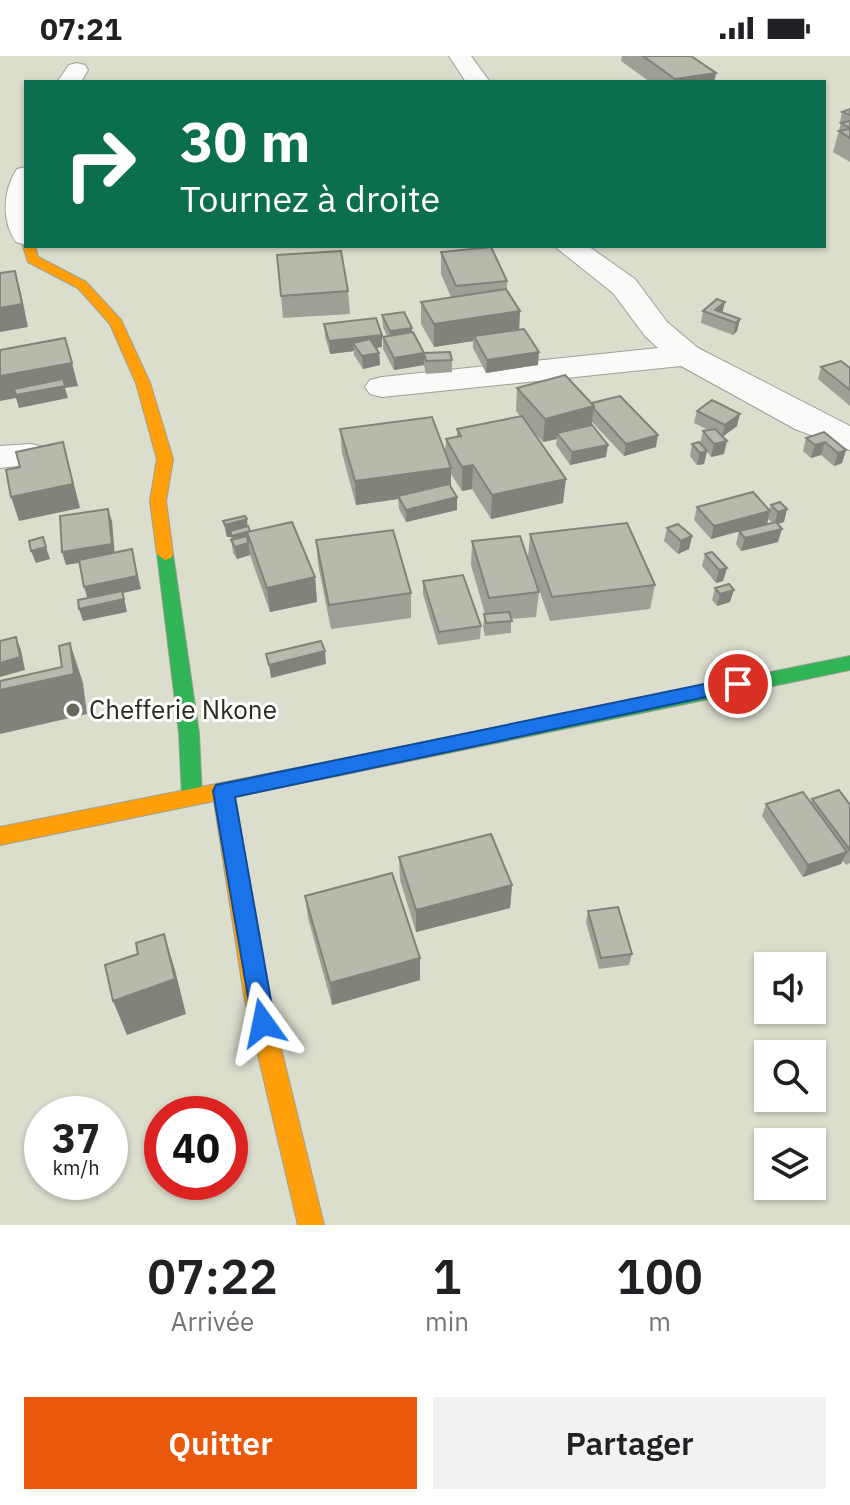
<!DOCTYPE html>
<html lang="fr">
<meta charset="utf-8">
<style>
body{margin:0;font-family:"IBM Plex Sans",sans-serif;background:#f2f2f2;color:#202124;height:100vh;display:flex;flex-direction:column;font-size:30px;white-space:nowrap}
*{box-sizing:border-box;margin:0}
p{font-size:26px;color:#757577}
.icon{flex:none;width:44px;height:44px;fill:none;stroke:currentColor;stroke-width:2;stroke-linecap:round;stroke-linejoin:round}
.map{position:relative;height:1169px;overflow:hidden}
.drawer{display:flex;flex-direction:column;background:#fff;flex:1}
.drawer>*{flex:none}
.top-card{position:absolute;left:24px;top:24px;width:802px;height:168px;border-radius:0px;box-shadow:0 2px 6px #0004;background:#0b6e4f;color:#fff;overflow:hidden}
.fabs{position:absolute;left:754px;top:896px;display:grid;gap:16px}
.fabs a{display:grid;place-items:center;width:72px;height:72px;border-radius:0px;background:#fff;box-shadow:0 2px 6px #0004;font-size:40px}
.speed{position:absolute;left:24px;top:1040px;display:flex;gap:16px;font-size:40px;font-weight:700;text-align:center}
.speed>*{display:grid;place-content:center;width:104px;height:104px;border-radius:50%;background:#fff;box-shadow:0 2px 6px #0004;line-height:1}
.speed small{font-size:20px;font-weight:400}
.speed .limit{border:12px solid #d22;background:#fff;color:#111}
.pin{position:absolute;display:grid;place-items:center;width:68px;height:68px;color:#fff;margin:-34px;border:4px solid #fff;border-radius:50%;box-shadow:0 2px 8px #0007}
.me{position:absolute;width:88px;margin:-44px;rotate:348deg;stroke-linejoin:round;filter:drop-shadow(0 0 6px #0008)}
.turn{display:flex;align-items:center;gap:28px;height:168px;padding:0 24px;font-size:36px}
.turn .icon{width:104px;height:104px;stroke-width:2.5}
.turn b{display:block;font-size:56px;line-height:68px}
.eta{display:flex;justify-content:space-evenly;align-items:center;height:136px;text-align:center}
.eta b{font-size:48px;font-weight:600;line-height:56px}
.button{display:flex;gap:16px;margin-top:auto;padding:16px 24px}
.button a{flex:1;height:92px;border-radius:0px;background:#ea580c;color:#fff;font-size:32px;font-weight:600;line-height:92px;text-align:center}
.button a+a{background:#f2f2f2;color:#202124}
.status{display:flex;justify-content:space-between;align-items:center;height:56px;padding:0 40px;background:#fff;direction:ltr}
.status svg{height:22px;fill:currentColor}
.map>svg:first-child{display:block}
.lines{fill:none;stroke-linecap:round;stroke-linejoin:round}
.street-casing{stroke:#9ea094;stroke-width:2}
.fast-casing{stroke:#9ea094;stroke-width:2}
.slow-casing{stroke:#9ea094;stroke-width:2}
.street{fill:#fafaf8;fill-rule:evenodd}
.fast{fill:#30b455;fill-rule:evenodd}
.slow{fill:#ff9f0a;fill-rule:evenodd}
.wall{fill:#9e9f95;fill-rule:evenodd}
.shaded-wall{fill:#818279}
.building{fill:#b8b9ad;stroke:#818279;stroke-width:2}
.route{fill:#1a73e8;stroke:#114b97;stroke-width:2}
.poi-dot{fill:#68695d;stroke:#fff;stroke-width:3}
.labels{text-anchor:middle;stroke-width:6;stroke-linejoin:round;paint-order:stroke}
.poi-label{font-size:26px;fill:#2a2b21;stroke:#fff;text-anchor:start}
</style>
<div class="status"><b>07:21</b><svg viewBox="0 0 49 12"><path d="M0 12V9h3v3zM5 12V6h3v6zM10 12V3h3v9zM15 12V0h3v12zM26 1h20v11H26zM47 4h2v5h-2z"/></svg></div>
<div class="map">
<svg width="850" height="1169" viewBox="0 0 850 1169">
<rect width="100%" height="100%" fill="#dbddcd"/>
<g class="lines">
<defs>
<g id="street">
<path d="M 449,0 L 471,0 L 490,26 L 466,26 Z"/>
<path d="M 77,7 L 85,9 L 88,14 L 81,26 L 57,26 L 69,9 Z"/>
<path d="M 26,111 L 26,189 L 16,186 C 1,165 3,134 17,113 Z"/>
<path d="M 554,190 L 588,190 L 635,223 L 667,266 L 698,292 L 850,370 L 850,394 L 795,373 L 681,310 L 382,341 L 370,338 L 365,331 L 370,324 L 382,321 L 658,292 L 645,280 L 613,237 Z"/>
<path d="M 31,388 L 44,391 L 50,399 L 44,407 L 0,412 L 0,390 Z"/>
</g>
<g id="fast">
<path d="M 165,492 L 173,498 L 199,677 L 202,741 L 199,747 L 192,749 L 185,747 L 182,741 L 179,677 L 157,498 Z"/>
<path d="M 850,600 L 850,614 L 317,724 L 310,722 L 307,716 L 310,710 L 317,708 Z"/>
</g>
<g id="slow">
<path d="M 26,187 L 26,190 L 35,190 L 38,201 L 86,226 L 121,264 L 150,327 L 173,403 L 166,445 L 173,498 L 171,502 L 165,504 L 157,498 L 150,445 L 157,403 L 136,327 L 110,268 L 78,232 L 28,206 L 23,190 Z"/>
<path d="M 317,708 L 324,710 L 327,716 L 324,722 L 234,741 L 268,939 L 324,1169 L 298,1169 L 244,939 L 214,745 L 0,789 L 0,771 Z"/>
</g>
</defs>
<use href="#street" class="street-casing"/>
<use href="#fast" class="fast-casing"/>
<use href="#slow" class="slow-casing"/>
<use href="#street" class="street"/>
<use href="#fast" class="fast"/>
<use href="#slow" class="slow"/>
</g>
<g class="wall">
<path d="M 622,0 L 691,0 L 716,17 L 714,26 L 650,26 L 621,5 Z"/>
<path d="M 850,53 L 850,106 L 833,96 L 841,67 L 840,66 L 842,56 Z"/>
<path d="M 441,196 L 507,225 L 507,235 L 519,274 L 538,309 L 486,317 L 473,292 L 473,285 L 434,291 L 421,268 L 421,246 L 451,241 L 441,218 Z"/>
<path d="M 348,235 L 350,258 L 283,262 L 281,240 Z"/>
<path d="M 703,255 L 722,257 L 740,263 L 737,275 L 733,279 L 701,267 Z"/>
<path d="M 382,259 L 412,276 L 424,297 L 452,304 L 452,316 L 426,318 L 424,309 L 394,314 L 383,293 L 383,281 L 387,280 L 383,271 Z"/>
<path d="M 324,268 L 382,291 L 376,292 L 379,297 L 380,309 L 363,313 L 354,299 L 354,295 L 330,298 L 325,280 Z"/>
<path d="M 821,311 L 850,312 L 850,350 L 818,323 Z"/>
<path d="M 517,332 L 592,347 L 656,391 L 624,400 L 592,366 L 592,369 L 606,401 L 570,409 L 556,389 L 557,383 L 543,386 L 530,372 L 563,447 L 491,463 L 472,433 L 462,435 L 451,418 L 451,432 L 457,441 L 457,454 L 406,466 L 399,453 L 398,443 L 356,449 L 342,397 L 340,373 L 445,396 L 446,383 L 457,381 L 457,373 L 520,360 L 516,355 Z"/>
<path d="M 697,355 L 737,370 L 722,381 L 724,398 L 711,401 L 707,395 L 704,408 L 697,409 L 690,400 L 692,388 L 700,388 L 703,375 L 708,374 L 694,367 Z"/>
<path d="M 824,376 L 846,394 L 842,407 L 834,410 L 821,399 L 811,402 L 803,395 L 806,382 Z"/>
<path d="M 780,446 L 784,466 L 778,468 L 778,486 L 741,495 L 736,488 L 739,475 L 711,483 L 694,464 L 697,451 L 769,454 L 771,449 ZM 768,463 L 773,467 L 740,475 L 767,468 Z"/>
<path d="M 223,465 L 248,470 L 250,476 L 315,521 L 317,546 L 270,556 L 250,499 L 237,503 L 233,497 L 231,481 L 227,481 Z"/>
<path d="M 667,472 L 692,480 L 689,493 L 678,498 L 664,485 Z"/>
<path d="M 530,478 L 655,529 L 650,553 L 550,565 L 528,502 Z"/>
<path d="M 316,484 L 411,537 L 411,562 L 331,573 L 318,508 Z"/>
<path d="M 472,485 L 539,536 L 536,561 L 511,563 L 511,577 L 485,580 L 483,571 L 485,558 L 471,509 Z"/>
<path d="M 705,498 L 727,512 L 723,525 L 716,527 L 702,510 Z"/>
<path d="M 423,525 L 481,570 L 480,583 L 438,589 L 423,538 Z"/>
<path d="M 715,532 L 730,546 L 717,550 L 712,544 Z"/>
<path d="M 812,743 L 850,749 L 850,807 L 846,809 L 843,805 L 841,808 L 803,821 L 762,760 L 766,748 L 811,747 Z"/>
<path d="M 399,801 L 512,829 L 510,852 L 416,876 L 400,824 Z"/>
<path d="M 305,840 L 420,902 L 420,924 L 332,949 L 308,862 Z"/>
<path d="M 588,855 L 632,898 L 629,909 L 599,913 L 586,866 Z"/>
</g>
<g class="shaded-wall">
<path d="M 716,17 L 714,26 L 674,26 L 675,23 Z"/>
<path d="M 15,215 L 21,237 L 28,271 L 0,276 L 0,252 Z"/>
<path d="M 725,246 L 722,258 L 715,254 Z"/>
<path d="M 520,255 L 519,278 L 474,280 L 473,285 L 434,291 L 434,268 Z"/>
<path d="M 740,263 L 737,275 L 733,279 L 736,267 Z"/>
<path d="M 412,272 L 412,284 L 390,287 L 390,275 Z"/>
<path d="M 382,279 L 382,291 L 358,294 L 353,287 L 354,295 L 330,298 L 329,285 Z"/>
<path d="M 539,296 L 538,309 L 486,317 L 487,304 Z"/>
<path d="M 379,297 L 380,309 L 363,313 L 362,300 Z"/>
<path d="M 424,297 L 424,309 L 394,314 L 394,302 Z"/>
<path d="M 72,307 L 78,330 L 65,332 L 68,342 L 19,352 L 16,342 L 0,345 L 0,320 Z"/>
<path d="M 594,350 L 591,373 L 557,377 L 557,383 L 543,386 L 545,363 Z"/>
<path d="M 740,358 L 737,370 L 722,381 L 725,369 Z"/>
<path d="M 658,379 L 656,391 L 624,400 L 626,388 Z"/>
<path d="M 727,385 L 724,398 L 711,401 L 714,388 Z"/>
<path d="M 63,386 L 80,452 L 19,465 L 11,441 Z"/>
<path d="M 825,386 L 821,399 L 811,402 L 815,389 Z"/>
<path d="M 608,389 L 606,401 L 570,409 L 572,396 Z"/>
<path d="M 846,394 L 842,407 L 834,410 L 838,397 Z"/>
<path d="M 707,395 L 704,408 L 697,409 L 700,397 Z"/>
<path d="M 473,409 L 472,433 L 462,435 L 462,411 Z"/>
<path d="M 451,412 L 451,436 L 398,440 L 398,443 L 356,449 L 355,425 Z"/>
<path d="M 566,423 L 563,447 L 491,463 L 492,439 Z"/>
<path d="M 457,441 L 457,454 L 406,466 L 406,454 Z"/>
<path d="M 108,453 L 112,465 L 115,501 L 66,509 L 62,496 Z"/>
<path d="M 787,453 L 784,466 L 774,469 L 778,456 Z"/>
<path d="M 770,455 L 767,468 L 711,483 L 714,470 Z"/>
<path d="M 247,463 L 248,476 L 247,477 L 250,499 L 237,503 L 232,480 L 230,475 L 231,481 L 227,481 L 225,469 Z"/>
<path d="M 782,473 L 778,486 L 741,495 L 745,482 Z"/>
<path d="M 692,480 L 689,493 L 678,498 L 681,485 Z"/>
<path d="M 46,491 L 50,503 L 36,507 L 31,495 Z"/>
<path d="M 132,493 L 141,533 L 123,537 L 127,556 L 83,565 L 79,553 L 88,544 L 84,531 Z"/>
<path d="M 727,512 L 723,525 L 716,527 L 719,514 Z"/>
<path d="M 315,521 L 317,546 L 270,556 L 267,532 Z"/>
<path d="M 734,534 L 730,546 L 717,550 L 720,538 Z"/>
<path d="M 16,581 L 21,594 L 25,614 L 0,621 L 0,607 Z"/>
<path d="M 70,587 L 83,627 L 87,658 L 0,678 L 0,634 L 74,618 Z"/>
<path d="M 325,595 L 326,608 L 271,622 L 269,609 Z"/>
<path d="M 847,796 L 841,808 L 803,821 L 808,809 Z"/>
<path d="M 512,829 L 510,852 L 416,876 L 416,854 Z"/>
<path d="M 164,878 L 175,914 L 186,958 L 127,979 L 113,945 Z"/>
<path d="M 420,902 L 420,924 L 332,949 L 330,927 Z"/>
</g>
<g class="building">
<path d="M 643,0 L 691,0 L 716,17 L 675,23 Z"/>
<path d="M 850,53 L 850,59 L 842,56 Z"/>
<path d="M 850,65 L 850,72 L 841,67 Z"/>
<path d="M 850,73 L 850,82 L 839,75 Z"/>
<path d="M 491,191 L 507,225 L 456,230 L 441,196 Z"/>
<path d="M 341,195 L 348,235 L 281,240 L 277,199 Z"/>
<path d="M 15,215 L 22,248 L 0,252 L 0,217 Z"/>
<path d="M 506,233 L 520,255 L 434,268 L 421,246 Z"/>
<path d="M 717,243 L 725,246 L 715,254 L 740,263 L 736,267 L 703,255 Z"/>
<path d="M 404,256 L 412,272 L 390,275 L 382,259 Z"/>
<path d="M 376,262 L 382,279 L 329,285 L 324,268 Z"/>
<path d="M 524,273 L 539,296 L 487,304 L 474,280 Z"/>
<path d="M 413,276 L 424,297 L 394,302 L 383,281 Z"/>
<path d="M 65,282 L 72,307 L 0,320 L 0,294 Z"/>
<path d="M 370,283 L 379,297 L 362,300 L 353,287 Z"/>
<path d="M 450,296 L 452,304 L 426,305 L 424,297 Z"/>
<path d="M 841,305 L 850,312 L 850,334 L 821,311 Z"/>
<path d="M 565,319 L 594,350 L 545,363 L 517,332 Z"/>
<path d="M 63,323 L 65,330 L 16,339 L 14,333 Z"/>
<path d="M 620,340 L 658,379 L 626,388 L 594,353 L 594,350 L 592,347 Z"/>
<path d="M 712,344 L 740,358 L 725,369 L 697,355 Z"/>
<path d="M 522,360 L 566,423 L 492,439 L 473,409 L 462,411 L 446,383 L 461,380 L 457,373 Z"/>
<path d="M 432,361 L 451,412 L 355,425 L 340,373 Z"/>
<path d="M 592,369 L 608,389 L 572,396 L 557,377 Z"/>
<path d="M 715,373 L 727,385 L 714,388 L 703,375 Z"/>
<path d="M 824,376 L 846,394 L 838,397 L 825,386 L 815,389 L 806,382 Z"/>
<path d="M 63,386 L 73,428 L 11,441 L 6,414 L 20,411 L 16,396 Z"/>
<path d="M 699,386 L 707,395 L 700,397 L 692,388 Z"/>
<path d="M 449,428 L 457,441 L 406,454 L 398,440 Z"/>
<path d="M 753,436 L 770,455 L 714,470 L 697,451 Z"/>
<path d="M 780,446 L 787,453 L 778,456 L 771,449 Z"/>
<path d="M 108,453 L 112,488 L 62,496 L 60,460 Z"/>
<path d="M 245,460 L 247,463 L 225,469 L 223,465 Z"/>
<path d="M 292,466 L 315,521 L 267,532 L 247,476 Z"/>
<path d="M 776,466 L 782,473 L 745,482 L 739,475 Z"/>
<path d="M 627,467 L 655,529 L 552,541 L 530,478 Z"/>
<path d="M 678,468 L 692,480 L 681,485 L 667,472 Z"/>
<path d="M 248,470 L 250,475 L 232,480 L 230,475 Z"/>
<path d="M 393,474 L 411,537 L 329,549 L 316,484 Z"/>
<path d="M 247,480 L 248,487 L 235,491 L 231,484 Z"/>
<path d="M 520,480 L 539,536 L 489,542 L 472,485 Z"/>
<path d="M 43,481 L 46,491 L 31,495 L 29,485 Z"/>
<path d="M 132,493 L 137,520 L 84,531 L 79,504 Z"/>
<path d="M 712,496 L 727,512 L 719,514 L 705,498 Z"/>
<path d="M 463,519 L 481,570 L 439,576 L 423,525 Z"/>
<path d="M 729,528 L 734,534 L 720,538 L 715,532 Z"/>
<path d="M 122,535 L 124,543 L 79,553 L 78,544 Z"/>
<path d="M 509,556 L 512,565 L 486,567 L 484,558 Z"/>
<path d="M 16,581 L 20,601 L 0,607 L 0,585 Z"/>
<path d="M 321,585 L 325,595 L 269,609 L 266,598 Z"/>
<path d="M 70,587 L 74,618 L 0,634 L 0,625 L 62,611 L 59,590 Z"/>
<path d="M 839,734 L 850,749 L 850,794 L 812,743 Z"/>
<path d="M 803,736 L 847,796 L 808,809 L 766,748 Z"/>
<path d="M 491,778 L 512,829 L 416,854 L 399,801 Z"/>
<path d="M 392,817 L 420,902 L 330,927 L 305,840 Z"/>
<path d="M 618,851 L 632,898 L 601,902 L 588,855 Z"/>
<path d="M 164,878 L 175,923 L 113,945 L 105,909 L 138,898 L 136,887 Z"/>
</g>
<path class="route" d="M 738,621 L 747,628 L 744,633 L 235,741 L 275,967 L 272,976 L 263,979 L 254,976 L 213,735 L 216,729 Z"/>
<circle class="poi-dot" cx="73" cy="654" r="8"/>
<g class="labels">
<g class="poi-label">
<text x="89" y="663">Chefferie Nkone</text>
</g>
</g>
</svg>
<div class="fabs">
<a><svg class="icon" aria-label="sound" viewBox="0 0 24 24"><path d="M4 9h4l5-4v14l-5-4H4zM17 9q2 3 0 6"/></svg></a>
<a><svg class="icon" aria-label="search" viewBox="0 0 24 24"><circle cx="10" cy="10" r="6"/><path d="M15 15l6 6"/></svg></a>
<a><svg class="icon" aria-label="layers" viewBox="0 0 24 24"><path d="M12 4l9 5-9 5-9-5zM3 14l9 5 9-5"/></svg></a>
</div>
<div class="speed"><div>37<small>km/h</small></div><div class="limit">40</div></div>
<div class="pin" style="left:738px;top:628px;background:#d93025"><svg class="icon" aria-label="arrive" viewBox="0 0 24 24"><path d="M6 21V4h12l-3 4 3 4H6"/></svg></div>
<svg class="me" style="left:263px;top:967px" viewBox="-20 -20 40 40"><path d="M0-17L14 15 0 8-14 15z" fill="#1a73e8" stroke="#fff" stroke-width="4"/></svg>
<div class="top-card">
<div class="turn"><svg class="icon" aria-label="right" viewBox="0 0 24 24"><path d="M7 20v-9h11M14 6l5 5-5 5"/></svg><div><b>30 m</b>Tournez à droite</div></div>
</div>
</div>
<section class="drawer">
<div class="eta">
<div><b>07:22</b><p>Arrivée</p></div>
<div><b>1</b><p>min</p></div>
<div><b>100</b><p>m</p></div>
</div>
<div class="button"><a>Quitter</a><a>Partager</a></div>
</section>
